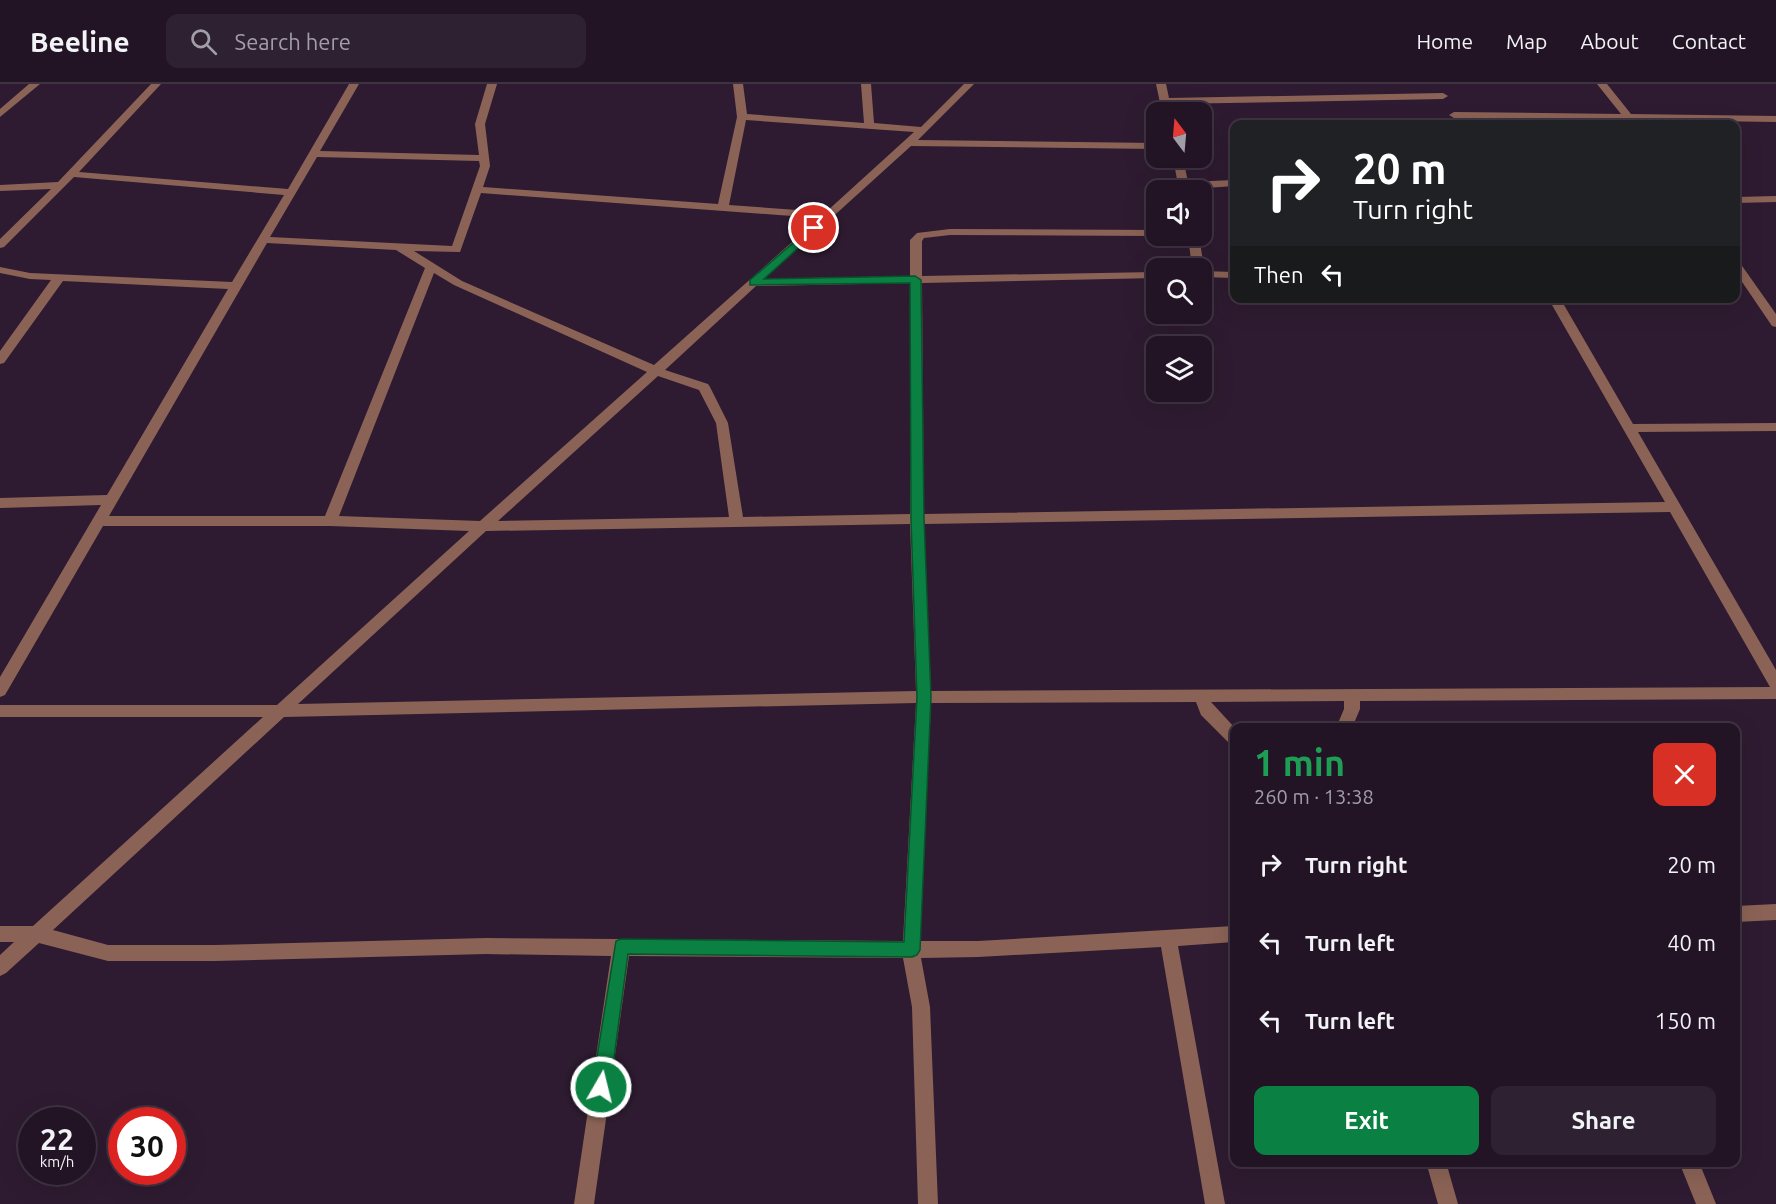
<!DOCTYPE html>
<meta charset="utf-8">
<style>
body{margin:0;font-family:Ubuntu,sans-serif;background:#2e2132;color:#f1f3f6;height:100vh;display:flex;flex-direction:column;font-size:22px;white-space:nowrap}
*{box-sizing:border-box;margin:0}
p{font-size:20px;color:#a29ea7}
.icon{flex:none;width:33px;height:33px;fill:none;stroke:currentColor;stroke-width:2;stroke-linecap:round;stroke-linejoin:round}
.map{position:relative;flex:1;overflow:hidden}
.details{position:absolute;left:1230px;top:639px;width:510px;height:444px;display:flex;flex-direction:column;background:#221425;border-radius:12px;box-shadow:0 6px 24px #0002,0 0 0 2px #3f3342}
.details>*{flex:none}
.hud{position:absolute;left:1230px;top:36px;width:510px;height:183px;border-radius:12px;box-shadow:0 6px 24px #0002,0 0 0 2px #3f3342;background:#202124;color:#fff;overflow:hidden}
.needle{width:39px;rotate:344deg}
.buttons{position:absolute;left:1146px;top:18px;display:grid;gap:12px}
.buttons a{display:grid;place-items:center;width:66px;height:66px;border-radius:12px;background:#221425;box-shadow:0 6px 24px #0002,0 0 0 2px #3f3342;font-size:30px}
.speed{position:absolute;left:18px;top:1023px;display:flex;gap:12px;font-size:30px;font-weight:700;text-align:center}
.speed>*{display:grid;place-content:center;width:78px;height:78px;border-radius:50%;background:#221425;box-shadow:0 6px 24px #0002,0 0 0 2px #3f3342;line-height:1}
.speed small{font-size:15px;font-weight:400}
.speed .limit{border:9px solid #d22;background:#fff;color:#111}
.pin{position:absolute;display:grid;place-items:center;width:51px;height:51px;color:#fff;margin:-26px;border:3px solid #fff;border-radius:50%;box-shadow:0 2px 6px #0007}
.me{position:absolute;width:66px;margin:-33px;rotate:8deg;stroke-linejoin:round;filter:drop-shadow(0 0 4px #0008)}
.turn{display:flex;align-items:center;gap:21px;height:126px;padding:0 24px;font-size:27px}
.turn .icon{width:78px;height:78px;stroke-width:2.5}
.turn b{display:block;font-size:42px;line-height:51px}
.then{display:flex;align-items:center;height:57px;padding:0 24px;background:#0003;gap:12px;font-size:22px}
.round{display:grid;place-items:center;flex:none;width:63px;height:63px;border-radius:12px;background:#2e2132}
.head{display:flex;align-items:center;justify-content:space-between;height:102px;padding:0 24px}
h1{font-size:36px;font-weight:700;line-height:45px;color:#1e9e55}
.primary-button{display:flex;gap:12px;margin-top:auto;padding:12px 24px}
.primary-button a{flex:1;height:69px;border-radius:12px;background:#0b8043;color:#fff;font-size:24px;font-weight:700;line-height:69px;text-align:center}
.primary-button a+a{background:#2e2132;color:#f1f3f6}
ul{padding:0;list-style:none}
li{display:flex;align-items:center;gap:18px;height:78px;padding:0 24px}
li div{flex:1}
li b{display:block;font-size:22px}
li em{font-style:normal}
header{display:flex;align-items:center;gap:36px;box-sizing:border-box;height:84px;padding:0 30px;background:#221425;border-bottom:2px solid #3f3342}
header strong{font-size:28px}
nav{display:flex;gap:33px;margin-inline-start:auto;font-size:21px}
.search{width:420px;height:54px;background:#2e2132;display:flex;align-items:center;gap:15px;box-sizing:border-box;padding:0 21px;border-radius:12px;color:#a29ea7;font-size:22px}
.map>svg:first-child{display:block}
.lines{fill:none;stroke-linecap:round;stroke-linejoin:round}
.minor{fill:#8b6356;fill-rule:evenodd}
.route{fill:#0b8043;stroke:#07532c;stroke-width:1.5}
</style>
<header>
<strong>Beeline</strong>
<div class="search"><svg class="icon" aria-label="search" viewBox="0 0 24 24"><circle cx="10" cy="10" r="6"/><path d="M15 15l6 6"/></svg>Search here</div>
<nav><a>Home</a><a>Map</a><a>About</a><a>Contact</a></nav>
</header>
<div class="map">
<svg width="1776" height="1120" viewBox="0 0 1776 1120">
<rect width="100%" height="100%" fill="#2e1b31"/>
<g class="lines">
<g class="minor">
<path d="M 29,0 L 40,0 L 0,33 L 0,25 Z"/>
<path d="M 151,0 L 161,0 L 79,88 L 288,105 L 349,0 L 359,0 L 320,67 L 479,71 L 475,40 L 487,0 L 497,0 L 485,40 L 490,82 L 483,103 L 718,120 L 737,33 L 733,0 L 743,0 L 747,30 L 864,39 L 861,0 L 871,0 L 874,39 L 921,43 L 964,0 L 974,0 L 918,56 L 1156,59 L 1156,65 L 911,62 L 764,195 L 910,192 L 910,156 L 917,149 L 950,145 L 1156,146 L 1156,152 L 1159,152 L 1156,152 L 950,151 L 924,154 L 922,157 L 922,192 L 1156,188 L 1156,194 L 922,199 L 924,430 L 1665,418 L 1548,214 L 1560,214 L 1633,340 L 1776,339 L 1776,347 L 1638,348 L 1776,586 L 1776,615 L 1360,617 L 1360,625 L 1352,644 L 1336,644 L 1344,625 L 1344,617 L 1211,618 L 1235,644 L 1234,660 L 1228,658 L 1201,631 L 1196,618 L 931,619 L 920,857 L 978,857 L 1234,842 L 1234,858 L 1178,862 L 1225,1120 L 1205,1120 L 1161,863 L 978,873 L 921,874 L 930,923 L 938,1120 L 918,1120 L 912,923 L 903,874 L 629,872 L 594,1120 L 574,1120 L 611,872 L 486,870 L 215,877 L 108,877 L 39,859 L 6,889 L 0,892 L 0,871 L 14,858 L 0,858 L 0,842 L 33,842 L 263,633 L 0,633 L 0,621 L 277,621 L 469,447 L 330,442 L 103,442 L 5,611 L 0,613 L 0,593 L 101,421 L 0,424 L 0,414 L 107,411 L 228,205 L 63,197 L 4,279 L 0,280 L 0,267 L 51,196 L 30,195 L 0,189 L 0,183 L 30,189 L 232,198 L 284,111 L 74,93 L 4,163 L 0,164 L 0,155 L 51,105 L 0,107 L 0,101 L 58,98 ZM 746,36 L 914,48 L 826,128 L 729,121 ZM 317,73 L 479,77 L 480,82 L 452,162 L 270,153 ZM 481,109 L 819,134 L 654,281 L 462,197 L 414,167 L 460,168 ZM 267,159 L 396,166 L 425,184 L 325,432 L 109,432 ZM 434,189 L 454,201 L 647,288 L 480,437 L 339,432 ZM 910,199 L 910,430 L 743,433 L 728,339 L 710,303 L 708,300 L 665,286 L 756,202 ZM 658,292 L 699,306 L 716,339 L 729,433 L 498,437 ZM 1670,428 L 1770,603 L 931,607 L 924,440 ZM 910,440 L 916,607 L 298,620 L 486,447 ZM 916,619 L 903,857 L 486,854 L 215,861 L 108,861 L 53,846 L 284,633 Z"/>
<path d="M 1156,0 L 1166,0 L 1169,14 L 1443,9 L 1448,12 L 1443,15 L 1170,20 L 1172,28 L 1162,28 Z"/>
<path d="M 1597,0 L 1607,0 L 1631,30 L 1776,32 L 1776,38 L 1636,36 L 1639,40 L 1629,40 L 1626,36 L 1454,34 L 1449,31 L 1454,28 L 1621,30 Z"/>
<path d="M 1173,74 L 1183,74 L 1188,98 L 1234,96 L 1234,102 L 1179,106 Z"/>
<path d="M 1776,112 L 1776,118 L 1736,119 L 1736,113 Z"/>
<path d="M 1188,152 L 1199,152 L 1204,184 L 1202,186 L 1192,184 Z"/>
<path d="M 1736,178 L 1740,179 L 1776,230 L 1776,243 L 1772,242 L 1736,189 Z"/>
<path d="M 1202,187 L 1234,188 L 1234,194 L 1202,193 Z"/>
<path d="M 1776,820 L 1776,836 L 1736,838 L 1736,822 Z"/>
<path d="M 1426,1078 L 1446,1078 L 1458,1120 L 1438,1120 Z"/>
<path d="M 1679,1078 L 1699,1078 L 1716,1120 L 1696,1120 Z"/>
</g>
</g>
<path class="route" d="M 814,141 L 818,142 L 818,146 L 764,195 L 915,192 L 921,196 L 924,435 L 931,613 L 920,866 L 917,871 L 912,873 L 628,870 L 610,1003 L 607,1009 L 601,1012 L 595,1009 L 592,1003 L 616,857 L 621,855 L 904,858 L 917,613 L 911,435 L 910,199 L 750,201 L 750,196 Z"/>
</svg>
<div class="buttons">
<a><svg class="needle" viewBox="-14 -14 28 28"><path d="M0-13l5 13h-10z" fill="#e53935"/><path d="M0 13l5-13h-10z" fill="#a29ea7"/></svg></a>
<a><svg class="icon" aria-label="sound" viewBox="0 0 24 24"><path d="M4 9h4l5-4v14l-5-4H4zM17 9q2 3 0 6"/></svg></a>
<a><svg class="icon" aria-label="search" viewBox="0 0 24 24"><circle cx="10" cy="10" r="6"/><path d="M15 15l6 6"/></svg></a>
<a><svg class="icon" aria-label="layers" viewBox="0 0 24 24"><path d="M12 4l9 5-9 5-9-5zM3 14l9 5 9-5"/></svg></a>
</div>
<div class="speed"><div>22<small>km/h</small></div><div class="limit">30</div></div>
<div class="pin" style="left:814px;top:144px;background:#d93025"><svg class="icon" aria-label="arrive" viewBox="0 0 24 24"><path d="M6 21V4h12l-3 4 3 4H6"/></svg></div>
<svg class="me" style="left:601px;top:1003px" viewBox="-20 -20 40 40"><circle r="17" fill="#0b8043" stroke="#fff" stroke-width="3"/><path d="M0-11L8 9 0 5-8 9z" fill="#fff"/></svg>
<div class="hud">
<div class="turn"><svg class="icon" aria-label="right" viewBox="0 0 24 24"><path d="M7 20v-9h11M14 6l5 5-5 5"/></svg><div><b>20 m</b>Turn right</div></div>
<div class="then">Then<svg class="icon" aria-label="left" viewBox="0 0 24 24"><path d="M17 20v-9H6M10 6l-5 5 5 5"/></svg></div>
</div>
<section class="details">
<div class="head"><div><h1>1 min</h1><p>260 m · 13:38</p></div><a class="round" style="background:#d93025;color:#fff"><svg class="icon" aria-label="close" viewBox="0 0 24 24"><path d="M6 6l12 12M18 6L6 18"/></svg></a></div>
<ul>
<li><svg class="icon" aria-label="right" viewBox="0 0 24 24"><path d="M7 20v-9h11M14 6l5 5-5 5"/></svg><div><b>Turn right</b></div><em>20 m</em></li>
<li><svg class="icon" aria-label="left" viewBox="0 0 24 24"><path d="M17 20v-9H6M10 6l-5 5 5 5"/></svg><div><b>Turn left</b></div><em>40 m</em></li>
<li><svg class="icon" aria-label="left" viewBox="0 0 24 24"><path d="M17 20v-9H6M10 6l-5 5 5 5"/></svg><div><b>Turn left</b></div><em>150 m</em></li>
</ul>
<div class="primary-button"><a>Exit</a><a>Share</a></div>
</section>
</div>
